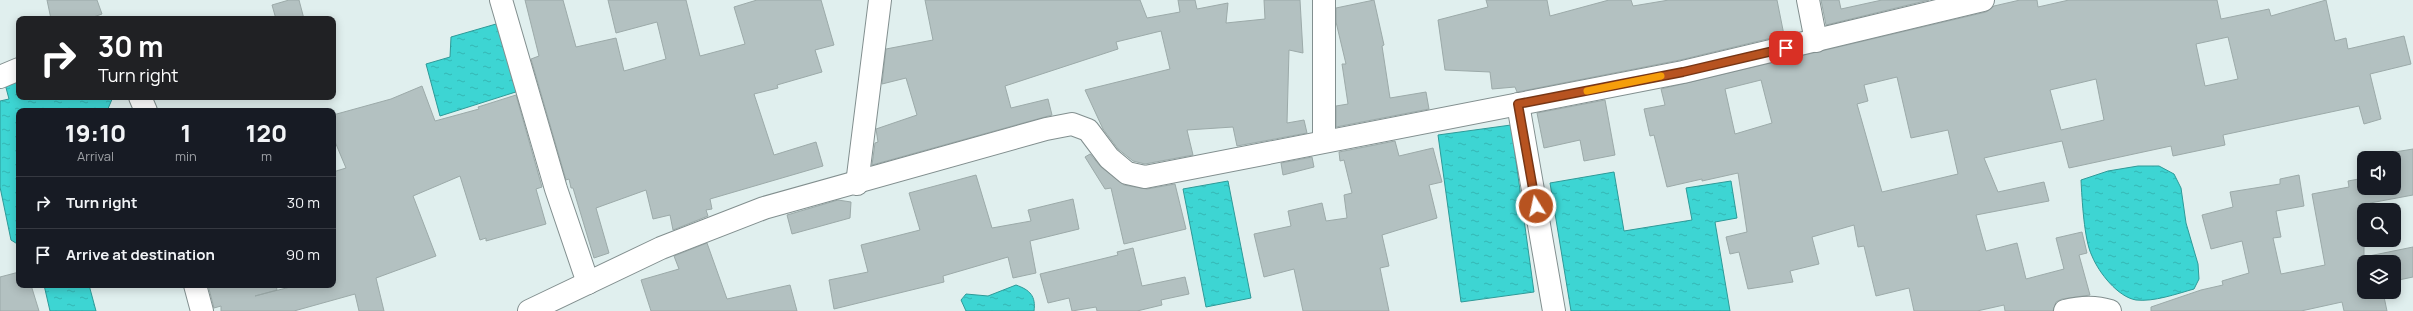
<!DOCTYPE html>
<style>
body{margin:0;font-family:Manrope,sans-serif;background:#242831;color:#f1f3f6;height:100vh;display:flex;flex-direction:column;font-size:15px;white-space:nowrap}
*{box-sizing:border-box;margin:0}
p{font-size:13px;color:#9ea1a6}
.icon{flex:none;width:22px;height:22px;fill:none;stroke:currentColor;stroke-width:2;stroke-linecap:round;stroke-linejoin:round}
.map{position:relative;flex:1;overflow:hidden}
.panel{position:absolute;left:16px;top:108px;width:320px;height:180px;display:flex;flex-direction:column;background:#171b24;border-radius:8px;box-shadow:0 2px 10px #0003}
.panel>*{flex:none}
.top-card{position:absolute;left:16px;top:16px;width:320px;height:84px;border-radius:8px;box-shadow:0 2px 10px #0003;background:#202124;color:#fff;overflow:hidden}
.fabs{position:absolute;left:2357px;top:151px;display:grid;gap:8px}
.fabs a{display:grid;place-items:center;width:44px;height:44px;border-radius:8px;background:#171b24;box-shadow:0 2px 10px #0003;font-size:20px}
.pin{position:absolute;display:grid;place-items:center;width:34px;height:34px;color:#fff;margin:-17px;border-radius:8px;box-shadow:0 2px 6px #0006}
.me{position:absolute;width:44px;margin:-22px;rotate:350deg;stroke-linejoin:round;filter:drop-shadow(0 0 3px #0008)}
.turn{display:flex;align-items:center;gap:14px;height:84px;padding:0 16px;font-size:18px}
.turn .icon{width:52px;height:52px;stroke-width:2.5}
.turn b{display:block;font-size:28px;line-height:34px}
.eta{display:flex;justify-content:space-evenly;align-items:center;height:68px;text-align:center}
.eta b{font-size:24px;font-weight:800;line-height:28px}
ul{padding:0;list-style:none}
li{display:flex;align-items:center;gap:12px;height:52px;padding:0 16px;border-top:1px solid #363941}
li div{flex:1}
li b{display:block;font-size:15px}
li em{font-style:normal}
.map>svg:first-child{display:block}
.water{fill:url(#water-ripples);stroke:#2e9a98}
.building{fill:#b3c1c1;stroke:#9caaa9;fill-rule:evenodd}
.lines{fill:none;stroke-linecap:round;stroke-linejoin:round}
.minor-casing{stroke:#828f8f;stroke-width:24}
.minor{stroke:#fff;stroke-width:22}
.route-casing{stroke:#773615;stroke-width:10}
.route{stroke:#b75320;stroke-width:7}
.slow{stroke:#f59e0b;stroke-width:7}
</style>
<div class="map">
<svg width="2413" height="311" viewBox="0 0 2413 311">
<defs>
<pattern id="water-ripples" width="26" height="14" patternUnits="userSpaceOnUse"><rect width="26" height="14" fill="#3dd5d3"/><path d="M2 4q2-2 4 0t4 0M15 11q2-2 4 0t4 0" fill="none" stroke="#34b6b4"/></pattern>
</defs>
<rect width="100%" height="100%" fill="#e0efee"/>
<g class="water">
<path d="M 503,22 L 522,90 L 440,116 L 426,64 L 450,57 L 451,37 Z"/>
<path d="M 19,79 L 19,97 L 113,97 L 107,111 L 19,111 L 19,245 L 11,240 L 0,187 L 0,101 L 9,99 L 5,84 Z"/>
<path d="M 1511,125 L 1534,292 L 1461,302 L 1438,135 Z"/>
<path d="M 2138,166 L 2159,166 L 2174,174 L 2181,188 L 2186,223 L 2198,264 L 2199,279 L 2194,289 C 2176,294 2154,302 2136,300 C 2118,297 2099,273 2092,256 C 2084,240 2082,199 2081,180 L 2108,171 Z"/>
<path d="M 1614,172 L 1624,231 L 1692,220 L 1686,188 L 1731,181 L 1737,218 L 1715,222 L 1730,311 L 1571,311 L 1550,183 Z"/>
<path d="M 1228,181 L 1251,298 L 1206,307 L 1183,189 Z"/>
<path d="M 44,285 L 89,285 L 96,311 L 50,311 Z"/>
<path d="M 1016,285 C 1030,290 1036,296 1034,311 L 966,311 L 961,300 L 966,294 L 988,296 Z"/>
</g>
<g class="building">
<path d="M 47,0 L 97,0 L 102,14 L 88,19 L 51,19 Z"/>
<path d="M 289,0 L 299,0 L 304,19 L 276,19 L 272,5 Z"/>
<path d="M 525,0 L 563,0 L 576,47 L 616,38 L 624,71 L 666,59 L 657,22 L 616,33 L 608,0 L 686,0 L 700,56 L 745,44 L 734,7 L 757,0 L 821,0 L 834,45 L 815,50 L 822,72 L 777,85 L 778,88 L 754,94 L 774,155 L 816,142 L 823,166 L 710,199 L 712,209 L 706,210 L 708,216 L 673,230 L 670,215 L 653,219 L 646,190 L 596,208 L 609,253 L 594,258 L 573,188 L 571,188 L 569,179 L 566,180 L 531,59 L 539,56 Z"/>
<path d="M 925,0 L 1140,0 L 1147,18 L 1180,12 L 1178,0 L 1195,0 L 1197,9 L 1228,3 L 1226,23 L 1265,19 L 1264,0 L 1300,0 L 1303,53 L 1289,50 L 1287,123 L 1304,120 L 1307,133 L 1237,146 L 1233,127 L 1187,130 L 1193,155 L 1145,164 L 1133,161 L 1118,149 L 1103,129 L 1085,90 L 1170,69 L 1161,31 L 1116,42 L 1118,49 L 1005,86 L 1011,108 L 1048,99 L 1052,115 L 872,165 L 875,143 L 878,142 L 876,129 L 917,115 L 906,78 L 882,84 L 886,49 L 933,40 Z"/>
<path d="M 1374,0 L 1384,45 L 1382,46 L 1390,98 L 1426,92 L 1429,109 L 1336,127 L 1336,106 L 1348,104 L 1342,64 L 1346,64 L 1336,22 L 1336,8 Z"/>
<path d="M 1486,0 L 1547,0 L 1550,16 L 1609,0 L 1631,0 L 1633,6 L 1669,0 L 1777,0 L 1784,35 L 1680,60 L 1517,92 L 1515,87 L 1492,89 L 1490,72 L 1445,70 L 1438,20 L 1488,7 Z"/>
<path d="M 1821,0 L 1839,0 L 1841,9 L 1882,0 L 1929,0 L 1826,25 Z"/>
<path d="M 2020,0 L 2037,0 L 2038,7 L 2069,0 L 2217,0 L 2221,19 L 2269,9 L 2271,16 L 2326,0 L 2335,41 L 2346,38 L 2348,49 L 2404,36 L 2411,64 L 2370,74 L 2381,119 L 2364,124 L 2359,106 L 2223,135 L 2225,145 L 2173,156 L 2171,146 L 2069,168 L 2062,141 L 1984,158 L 1998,192 L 2044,182 L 2049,201 L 1976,215 L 1986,251 L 2017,243 L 2026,279 L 2064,269 L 2056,238 L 2082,232 L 2087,253 L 2079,255 L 2090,295 L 2062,299 L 2056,302 L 2053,311 L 2005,311 L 2004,305 L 1977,311 L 1914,311 L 1909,288 L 1876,296 L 1864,246 L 1858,247 L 1854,225 L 1812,237 L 1819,264 L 1790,271 L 1793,282 L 1748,289 L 1739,252 L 1730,254 L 1726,237 L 1747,232 L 1738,173 L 1702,181 L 1702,179 L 1667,187 L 1654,135 L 1650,136 L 1644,109 L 1665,105 L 1661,89 L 1986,12 L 1994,6 ZM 2228,37 L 2238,79 L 2205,86 L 2196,44 ZM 1897,77 L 1911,138 L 1948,130 L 1958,174 L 1882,192 L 1857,104 L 1868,101 L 1864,85 ZM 2096,79 L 2104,120 L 2061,130 L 2050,90 ZM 1761,80 L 1772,123 L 1735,134 L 1725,89 Z"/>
<path d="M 422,86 L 435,121 L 479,109 L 478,107 L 516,95 L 542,187 L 536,189 L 546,224 L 486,241 L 486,238 L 480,240 L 460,176 L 413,196 L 436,256 L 376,278 L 384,311 L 359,311 L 355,294 L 294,311 L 221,311 L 221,306 L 214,308 L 208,285 L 276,285 L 277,290 L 255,296 L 298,285 L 333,285 L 333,172 L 346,168 L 333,137 L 333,115 L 391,99 Z"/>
<path d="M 1605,100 L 1615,155 L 1584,161 L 1580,140 L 1544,148 L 1537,113 Z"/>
<path d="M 1395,141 L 1399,156 L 1433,148 L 1442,182 L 1429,185 L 1437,218 L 1382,235 L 1389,266 L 1380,268 L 1389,311 L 1303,311 L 1294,269 L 1264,277 L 1254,234 L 1291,226 L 1288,211 L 1322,203 L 1326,221 L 1347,218 L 1344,195 L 1352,193 L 1344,160 L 1340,161 L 1339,152 Z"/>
<path d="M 2413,149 L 2413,195 L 2370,203 L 2371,210 L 2364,210 L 2364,257 L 2413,247 L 2413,277 L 2394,281 L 2394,262 L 2364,262 L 2364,292 L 2383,292 L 2387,311 L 2344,311 L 2342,302 L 2301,311 L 2151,311 L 2151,307 L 2201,290 L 2223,285 L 2222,281 L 2249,273 L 2242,241 L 2211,249 L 2202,215 L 2233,207 L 2230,192 L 2280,184 L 2280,179 L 2299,175 L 2304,206 L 2276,211 L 2281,237 L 2273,238 L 2281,274 L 2325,265 L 2312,194 L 2349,187 L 2348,181 L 2364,178 L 2364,188 L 2394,188 L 2394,158 L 2390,158 L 2389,153 Z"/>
<path d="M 1090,154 L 1101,167 L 1124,185 L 1147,189 L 1175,184 L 1186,229 L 1124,244 L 1111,188 L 1105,189 L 1085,157 Z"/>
<path d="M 1312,157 L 1314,167 L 1283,175 L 1281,163 Z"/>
<path d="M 976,175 L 992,228 L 1031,221 L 1028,210 L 1073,199 L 1079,229 L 1030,241 L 1036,273 L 1013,278 L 1008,257 L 943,276 L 944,282 L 834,309 L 829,280 L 868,272 L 861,245 L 920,230 L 909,193 Z"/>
<path d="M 838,200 L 851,202 L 850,218 L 792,234 L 787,215 Z"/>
<path d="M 707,243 L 727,299 L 790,285 L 797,311 L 651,311 L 641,280 L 679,269 L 674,256 Z"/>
<path d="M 1133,248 L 1142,286 L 1185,277 L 1189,294 L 1161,300 L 1162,305 L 1137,311 L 1097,311 L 1096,307 L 1072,311 L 1069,298 L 1048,303 L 1040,274 L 1118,255 L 1117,252 Z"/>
<path d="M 19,272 L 19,285 L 31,285 L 39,311 L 0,311 L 0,277 Z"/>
</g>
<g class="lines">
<defs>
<g id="minor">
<path d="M 501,0 L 556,189 L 588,283"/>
<path d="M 1808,0 L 1816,41"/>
<path d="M 0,77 L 19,69"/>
<path d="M 140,97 L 146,111"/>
<path d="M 1518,104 L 1554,311"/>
<path d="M 1324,141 L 1324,0"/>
<path d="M 857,184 L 880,0"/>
<path d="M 195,285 L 202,311"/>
<path d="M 529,311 L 661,248 L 764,208 L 1046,129 L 1072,124 L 1088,130 L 1109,158 L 1127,173 L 1145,177 L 1683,72 L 1983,0"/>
<path d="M 2065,311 C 2080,307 2095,306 2110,311"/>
</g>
</defs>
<use href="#minor" class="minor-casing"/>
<use href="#minor" class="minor"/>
</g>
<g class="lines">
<defs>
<path id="route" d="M 1536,206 L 1518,104 L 1683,72 L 1786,48"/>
</defs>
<use href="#route" class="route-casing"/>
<use href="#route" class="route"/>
<path class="slow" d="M 1587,91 L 1661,76"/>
</g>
</svg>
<div class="fabs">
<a><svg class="icon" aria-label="sound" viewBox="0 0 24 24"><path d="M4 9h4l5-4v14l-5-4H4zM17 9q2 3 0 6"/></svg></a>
<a><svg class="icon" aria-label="search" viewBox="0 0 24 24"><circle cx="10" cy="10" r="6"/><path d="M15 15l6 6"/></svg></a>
<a><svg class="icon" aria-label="layers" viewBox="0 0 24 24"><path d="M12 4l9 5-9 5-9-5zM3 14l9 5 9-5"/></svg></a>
</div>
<div class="pin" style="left:1786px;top:48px;background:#d93025"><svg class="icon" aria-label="arrive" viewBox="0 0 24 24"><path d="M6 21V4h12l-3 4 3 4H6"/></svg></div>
<svg class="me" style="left:1536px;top:206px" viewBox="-20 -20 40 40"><circle r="17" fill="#b75320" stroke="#fff" stroke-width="3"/><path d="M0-11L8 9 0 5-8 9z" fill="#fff"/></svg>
<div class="top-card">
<div class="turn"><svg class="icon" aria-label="right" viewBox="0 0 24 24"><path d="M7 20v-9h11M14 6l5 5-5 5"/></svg><div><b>30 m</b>Turn right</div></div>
</div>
<section class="panel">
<div class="eta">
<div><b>19:10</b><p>Arrival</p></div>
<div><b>1</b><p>min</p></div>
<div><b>120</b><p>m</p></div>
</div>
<ul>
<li><svg class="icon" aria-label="right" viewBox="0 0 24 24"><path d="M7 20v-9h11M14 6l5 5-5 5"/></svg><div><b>Turn right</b></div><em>30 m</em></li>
<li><svg class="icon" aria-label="arrive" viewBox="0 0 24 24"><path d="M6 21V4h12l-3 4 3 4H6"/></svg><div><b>Arrive at destination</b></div><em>90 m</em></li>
</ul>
</section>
</div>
